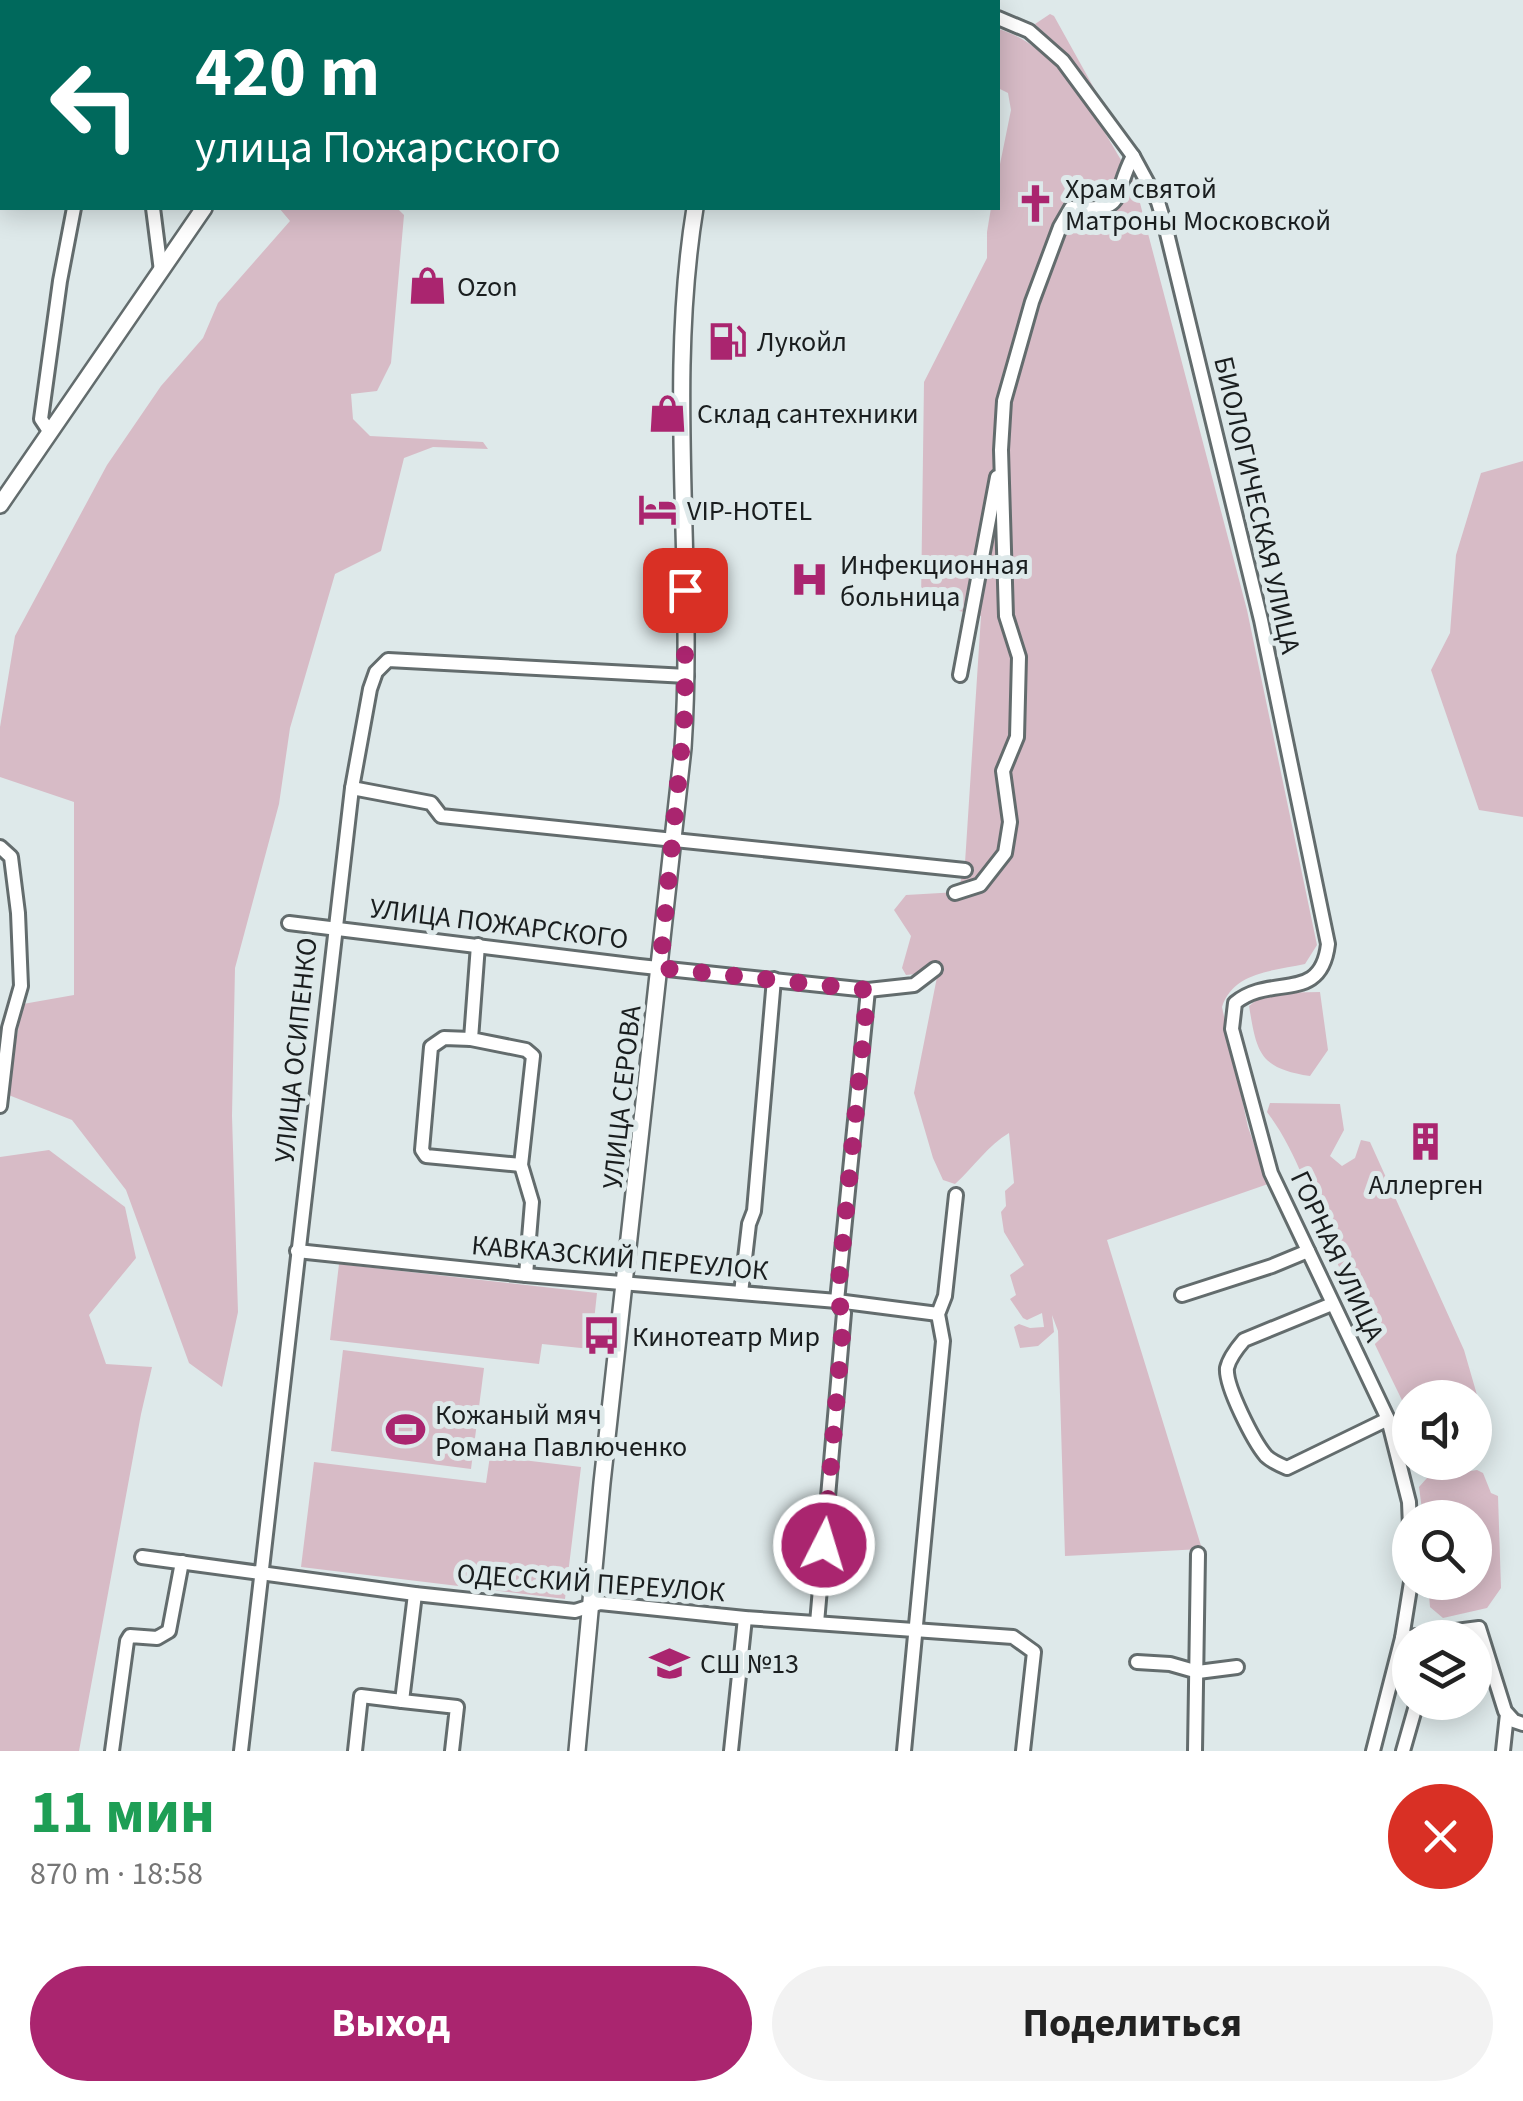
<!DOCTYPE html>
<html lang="ru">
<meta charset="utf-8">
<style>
body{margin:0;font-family:"Source Sans 3",sans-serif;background:#f2f2f2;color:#222;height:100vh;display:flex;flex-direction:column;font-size:38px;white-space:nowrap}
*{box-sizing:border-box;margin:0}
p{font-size:32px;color:#767676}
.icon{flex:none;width:55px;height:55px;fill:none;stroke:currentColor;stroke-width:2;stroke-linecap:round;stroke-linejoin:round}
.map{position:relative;height:1751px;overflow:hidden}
.details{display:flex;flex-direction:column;background:#fff;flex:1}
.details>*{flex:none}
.top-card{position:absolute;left:0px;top:0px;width:1000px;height:210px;box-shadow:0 5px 25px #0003;background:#00695c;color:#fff;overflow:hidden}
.buttons{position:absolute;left:1392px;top:1380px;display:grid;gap:20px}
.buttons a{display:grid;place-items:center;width:100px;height:100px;border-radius:50%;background:#fff;box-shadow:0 5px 25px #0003;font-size:50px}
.pin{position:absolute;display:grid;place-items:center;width:85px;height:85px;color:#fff;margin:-42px;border-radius:20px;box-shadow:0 5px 15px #0006}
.me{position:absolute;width:110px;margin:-55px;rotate:5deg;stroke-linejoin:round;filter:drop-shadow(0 0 8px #0008)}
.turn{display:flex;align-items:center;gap:35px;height:210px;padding:0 30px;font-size:45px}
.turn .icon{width:130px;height:130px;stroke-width:2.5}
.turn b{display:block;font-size:70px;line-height:85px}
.round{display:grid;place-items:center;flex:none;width:105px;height:105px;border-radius:52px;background:#f2f2f2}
.summary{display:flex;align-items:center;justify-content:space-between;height:170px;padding:0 30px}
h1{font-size:60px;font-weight:700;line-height:75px;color:#1e9e55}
.cta{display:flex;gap:20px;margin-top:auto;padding:20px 30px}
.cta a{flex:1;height:115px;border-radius:60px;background:#aa256f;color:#fff;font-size:40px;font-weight:700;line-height:115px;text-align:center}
.cta a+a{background:#f2f2f2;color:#222}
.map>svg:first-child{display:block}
.green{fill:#d7bbc6}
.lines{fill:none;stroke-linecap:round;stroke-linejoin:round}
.minor-casing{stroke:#636c6d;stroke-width:18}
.major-casing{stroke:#636c6d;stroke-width:20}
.minor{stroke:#fff;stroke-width:12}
.major{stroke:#fff;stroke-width:15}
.route{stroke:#aa256f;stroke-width:18;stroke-dasharray:0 32.4}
.labels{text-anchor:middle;stroke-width:10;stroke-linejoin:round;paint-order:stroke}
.poi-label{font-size:28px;fill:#1a1e1f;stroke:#dee9ea;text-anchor:start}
.street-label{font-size:28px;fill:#1a1e1f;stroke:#dee9ea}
</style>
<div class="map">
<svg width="1523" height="1751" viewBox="0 0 1523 1751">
<rect width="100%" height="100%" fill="#dee9ea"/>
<g class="green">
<path d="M 1050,14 L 1054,16 L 1099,97 L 1065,52 L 1035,24 Z"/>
<path d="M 998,29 C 1061,46 1103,130 1135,184 L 1247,610 L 1317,945 L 1305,964 C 1273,971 1233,972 1222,1007 L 1248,1127 L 1268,1184 L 1107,1240 L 1202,1549 L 1065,1556 L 1058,1331 L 1052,1315 L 1054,1332 L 1038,1346 L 1020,1348 L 1014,1327 L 1019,1324 L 1030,1328 L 1044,1327 L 1042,1313 L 1027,1320 L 1023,1318 L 1010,1299 L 1016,1295 L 1010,1275 L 1024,1265 L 1004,1232 L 1001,1212 L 1006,1206 L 1005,1191 L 1014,1183 L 1009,1133 C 988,1145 974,1167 955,1184 L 943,1180 L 933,1158 L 914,1093 L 938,972 L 934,963 L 927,973 L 906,975 L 902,968 L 911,936 L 894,910 L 906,895 L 958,892 L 965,863 L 981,616 L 921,602 L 924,382 L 987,258 L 987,232 L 991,208 L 998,208 L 998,174 L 1011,110 L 1008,93 L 998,88 Z"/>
<path d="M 279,208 L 397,208 L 404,215 L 391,363 L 377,391 L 351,394 L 353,419 L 370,436 L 483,442 L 488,449 L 433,447 L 404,458 L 381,551 L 335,574 L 290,728 L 279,804 L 235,968 L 232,1116 L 238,1312 L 222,1387 L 189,1363 L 126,1190 L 72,1120 L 6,1094 L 23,1004 L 74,995 L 74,802 L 0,777 L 0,727 L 15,636 L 107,465 L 161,386 L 203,338 L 218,303 L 290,221 Z"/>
<path d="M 1523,461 L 1523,817 L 1479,810 L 1431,670 L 1450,633 L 1456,555 L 1481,473 Z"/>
<path d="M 1320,992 L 1328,1050 L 1310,1076 C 1259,1068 1257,1053 1249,1006 L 1265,993 Z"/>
<path d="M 1270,1103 L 1340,1104 L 1344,1130 L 1330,1156 L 1342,1166 L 1355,1158 L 1361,1140 L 1370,1142 L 1464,1350 L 1488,1433 L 1480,1439 L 1475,1457 L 1475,1398 L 1410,1398 L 1410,1417 C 1383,1360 1353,1302 1329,1243 C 1310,1198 1297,1152 1267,1112 Z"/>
<path d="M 49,1150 L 125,1207 L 136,1258 L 89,1315 L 106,1364 L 152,1367 L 141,1414 L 79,1751 L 0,1751 L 0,1157 Z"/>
<path d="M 339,1264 L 597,1293 L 591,1349 L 542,1344 L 539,1364 L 330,1340 Z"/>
<path d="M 343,1350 L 484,1368 L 471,1469 L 331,1451 Z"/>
<path d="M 490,1456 L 581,1467 L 565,1599 L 301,1567 L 314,1462 L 486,1483 Z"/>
<path d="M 1477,1470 L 1483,1473 L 1491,1493 L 1498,1496 L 1501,1588 L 1487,1608 L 1443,1618 L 1430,1607 L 1428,1583 L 1475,1582 L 1475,1518 L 1423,1517 L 1419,1487 L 1427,1478 Z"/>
</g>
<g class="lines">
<defs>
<g id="minor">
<path d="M 939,0 L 947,2"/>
<path d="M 120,2 L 120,0"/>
<path d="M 998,18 L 1029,31 L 1063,61 L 1133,156 L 1158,202 L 1165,225 L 1261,620 L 1328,944 C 1321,1005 1271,973 1235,1003 L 1232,1029 L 1271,1173 L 1388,1419 L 1409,1502 L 1410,1527"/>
<path d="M 0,137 L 2,137"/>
<path d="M 153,208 L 161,271"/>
<path d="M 49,431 L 41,419 L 60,281 L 74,208"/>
<path d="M 960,675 L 997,477"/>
<path d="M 352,788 L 431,803 L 441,816 L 965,870"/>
<path d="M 0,847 L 11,857 L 18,913 L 21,986 L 9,1028 L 0,1106"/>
<path d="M 955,893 L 980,885 L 1005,853 L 1010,822 L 1003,771 L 1017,737 L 1019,657 L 1006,616 L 1001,450 L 1004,401 L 1032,302 L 1060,227 L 1071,208 C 1129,212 1111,198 1133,156"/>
<path d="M 289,923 L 639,966 L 868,990 L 914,985 L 935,969"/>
<path d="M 478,945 L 471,1039 L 526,1050 L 533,1056 L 521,1165 L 532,1202 L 526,1275"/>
<path d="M 471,1039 L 444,1038 L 431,1047 L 422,1150 L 426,1156 L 521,1165"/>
<path d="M 297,1251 L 526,1275 L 837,1301 L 938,1314"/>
<path d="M 741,1293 L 749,1224 L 754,1211 L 774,979"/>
<path d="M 1182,1295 L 1272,1266 L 1308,1251"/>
<path d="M 1332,1304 L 1244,1340 C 1238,1347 1229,1359 1227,1368 C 1225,1386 1254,1442 1266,1456 C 1271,1461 1280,1465 1287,1468 L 1388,1419"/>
<path d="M 142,1557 L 415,1594 L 575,1611 L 600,1603 L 745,1618 L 1013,1637 L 1034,1652 L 1023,1751"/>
<path d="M 415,1594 L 402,1701 L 457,1707 L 452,1751"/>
<path d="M 817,1623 L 844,1313 L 837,1301 L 868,990"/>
<path d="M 1402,1638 L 1479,1628 L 1505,1711 L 1514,1721 L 1523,1724"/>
<path d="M 1137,1662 L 1170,1664 L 1198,1672 L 1237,1667"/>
<path d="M 112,1751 L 127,1641 L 130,1636 L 157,1638 L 169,1631 L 182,1562"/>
<path d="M 241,1751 L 352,788 L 370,689 L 376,672 L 388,660 L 687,676"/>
<path d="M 355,1751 L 361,1696 L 402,1701"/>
<path d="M 731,1751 L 745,1618"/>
<path d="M 904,1751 L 943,1341 L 938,1314 L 945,1296 L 956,1195"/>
<path d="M 1195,1751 L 1198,1554"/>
<path d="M 1373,1751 L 1402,1638 L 1411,1582"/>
<path d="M 1403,1751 L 1417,1702"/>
<path d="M 1503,1751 L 1507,1714"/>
</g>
<g id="major">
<path d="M 345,2 L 347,0"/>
<path d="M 741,2 L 742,0"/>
<path d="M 0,505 L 204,208"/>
<path d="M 577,1751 L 602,1483 L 683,748 C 695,568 666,386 695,208"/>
</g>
</defs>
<use href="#minor" class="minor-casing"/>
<use href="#major" class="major-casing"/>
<use href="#minor" class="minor"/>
<use href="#major" class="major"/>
</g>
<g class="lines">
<path class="route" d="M 685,590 L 685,711 L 660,968 L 868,990 L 837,1301 L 844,1313 L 824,1545"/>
</g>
<defs>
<symbol id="church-bare" viewBox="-9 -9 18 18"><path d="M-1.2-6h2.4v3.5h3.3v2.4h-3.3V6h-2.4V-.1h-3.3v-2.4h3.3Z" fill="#aa256f" stroke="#dee9ea" stroke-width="2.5" paint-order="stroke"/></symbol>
<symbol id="shop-bare" viewBox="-9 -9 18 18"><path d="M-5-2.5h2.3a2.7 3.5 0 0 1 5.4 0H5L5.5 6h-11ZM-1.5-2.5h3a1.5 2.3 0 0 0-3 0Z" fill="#aa256f" stroke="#dee9ea" stroke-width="2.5" paint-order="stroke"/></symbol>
<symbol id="fuel-bare" viewBox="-9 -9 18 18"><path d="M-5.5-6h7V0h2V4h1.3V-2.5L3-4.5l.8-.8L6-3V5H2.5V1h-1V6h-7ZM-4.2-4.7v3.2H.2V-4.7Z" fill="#aa256f" stroke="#dee9ea" stroke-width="2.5" paint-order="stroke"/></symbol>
<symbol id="hotel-bare" viewBox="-9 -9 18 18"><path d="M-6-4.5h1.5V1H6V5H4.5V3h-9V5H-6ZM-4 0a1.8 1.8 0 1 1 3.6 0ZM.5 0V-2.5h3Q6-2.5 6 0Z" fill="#aa256f" stroke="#dee9ea" stroke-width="2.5" paint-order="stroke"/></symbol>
<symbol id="hospital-bare" viewBox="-9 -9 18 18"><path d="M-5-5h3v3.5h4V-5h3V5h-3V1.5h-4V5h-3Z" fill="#aa256f" stroke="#dee9ea" stroke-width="2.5" paint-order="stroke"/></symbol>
<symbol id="building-bare" viewBox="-9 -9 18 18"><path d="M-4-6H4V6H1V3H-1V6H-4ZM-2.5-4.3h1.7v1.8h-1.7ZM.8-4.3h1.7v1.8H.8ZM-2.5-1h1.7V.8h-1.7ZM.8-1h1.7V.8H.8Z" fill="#aa256f" stroke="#dee9ea" stroke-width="2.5" paint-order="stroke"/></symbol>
<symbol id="bus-bare" viewBox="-9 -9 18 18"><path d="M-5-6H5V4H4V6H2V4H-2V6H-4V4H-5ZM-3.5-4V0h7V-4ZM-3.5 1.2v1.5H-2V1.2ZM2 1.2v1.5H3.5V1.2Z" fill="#aa256f" stroke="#dee9ea" stroke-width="2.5" paint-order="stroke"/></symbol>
<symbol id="stadium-bare" viewBox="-9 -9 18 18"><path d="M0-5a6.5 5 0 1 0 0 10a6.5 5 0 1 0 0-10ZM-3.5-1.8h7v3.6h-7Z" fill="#aa256f" stroke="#dee9ea" stroke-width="2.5" paint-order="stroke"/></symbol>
<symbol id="school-bare" viewBox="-9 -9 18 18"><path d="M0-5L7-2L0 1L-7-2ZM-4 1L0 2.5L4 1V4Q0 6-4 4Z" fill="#aa256f" stroke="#dee9ea" stroke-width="2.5" paint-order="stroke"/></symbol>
</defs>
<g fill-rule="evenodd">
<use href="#church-bare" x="1008" y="176" width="55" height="55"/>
<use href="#shop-bare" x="400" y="258" width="55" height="55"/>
<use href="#fuel-bare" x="700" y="314" width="55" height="55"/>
<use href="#shop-bare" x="640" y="386" width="55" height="55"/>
<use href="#hotel-bare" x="630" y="482" width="55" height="55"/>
<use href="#hospital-bare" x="782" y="552" width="55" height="55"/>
<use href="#building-bare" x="1398" y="1114" width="55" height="55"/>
<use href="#bus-bare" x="574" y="1308" width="55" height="55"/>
<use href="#stadium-bare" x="378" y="1402" width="55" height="55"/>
<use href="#school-bare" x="642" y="1636" width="55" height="55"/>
</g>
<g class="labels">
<g class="poi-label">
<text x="1065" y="198">Храм святой<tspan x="1065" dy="32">Матроны Московской</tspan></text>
<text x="457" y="296">Ozon</text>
<text x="757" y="351">Лукойл</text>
<text x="697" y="423">Склад сантехники</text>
<text x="687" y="520">VIP-HOTEL</text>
<text x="840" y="574">Инфекционная<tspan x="840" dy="32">больница</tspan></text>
<text x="1426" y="1194" text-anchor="middle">Аллерген</text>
<text x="632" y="1346">Кинотеатр Мир</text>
<text x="435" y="1424">Кожаный мяч<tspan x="435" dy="32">Романа Павлюченко</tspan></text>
<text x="700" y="1673">СШ №13</text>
</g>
<g class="street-label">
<text transform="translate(1258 505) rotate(77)" y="10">БИОЛОГИЧЕСКАЯ УЛИЦА</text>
<text transform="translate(499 923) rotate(7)" y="10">УЛИЦА ПОЖАРСКОГО</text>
<text transform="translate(295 1050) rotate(-84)" y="10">УЛИЦА ОСИПЕНКО</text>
<text transform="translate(621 1097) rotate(-84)" y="10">УЛИЦА СЕРОВА</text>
<text transform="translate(1338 1256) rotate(65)" y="10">ГОРНАЯ УЛИЦА</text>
<text transform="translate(620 1257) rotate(5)" y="10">КАВКАЗСКИЙ ПЕРЕУЛОК</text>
<text transform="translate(591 1582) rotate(4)" y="10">ОДЕССКИЙ ПЕРЕУЛОК</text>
</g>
</g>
</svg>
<div class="buttons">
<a><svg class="icon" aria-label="sound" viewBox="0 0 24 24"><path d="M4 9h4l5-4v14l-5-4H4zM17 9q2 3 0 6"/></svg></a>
<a><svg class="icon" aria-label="search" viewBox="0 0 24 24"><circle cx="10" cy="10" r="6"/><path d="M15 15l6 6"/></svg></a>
<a><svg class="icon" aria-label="layers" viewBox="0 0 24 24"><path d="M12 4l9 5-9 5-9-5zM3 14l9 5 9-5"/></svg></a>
</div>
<div class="pin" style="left:685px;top:590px;background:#d93025"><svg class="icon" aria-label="arrive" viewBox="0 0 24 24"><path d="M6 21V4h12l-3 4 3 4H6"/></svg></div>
<svg class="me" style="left:824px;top:1545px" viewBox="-20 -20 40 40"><circle r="17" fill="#aa256f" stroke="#fff" stroke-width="3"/><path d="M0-11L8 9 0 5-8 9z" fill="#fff"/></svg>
<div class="top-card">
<div class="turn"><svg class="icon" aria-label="left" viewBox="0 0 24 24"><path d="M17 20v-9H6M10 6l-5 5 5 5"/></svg><div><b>420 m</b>улица Пожарского</div></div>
</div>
</div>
<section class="details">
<div class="summary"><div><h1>11 мин</h1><p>870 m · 18:58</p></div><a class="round" style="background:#d93025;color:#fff"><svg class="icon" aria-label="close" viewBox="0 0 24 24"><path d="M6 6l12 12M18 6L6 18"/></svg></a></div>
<div class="cta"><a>Выход</a><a>Поделиться</a></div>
</section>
